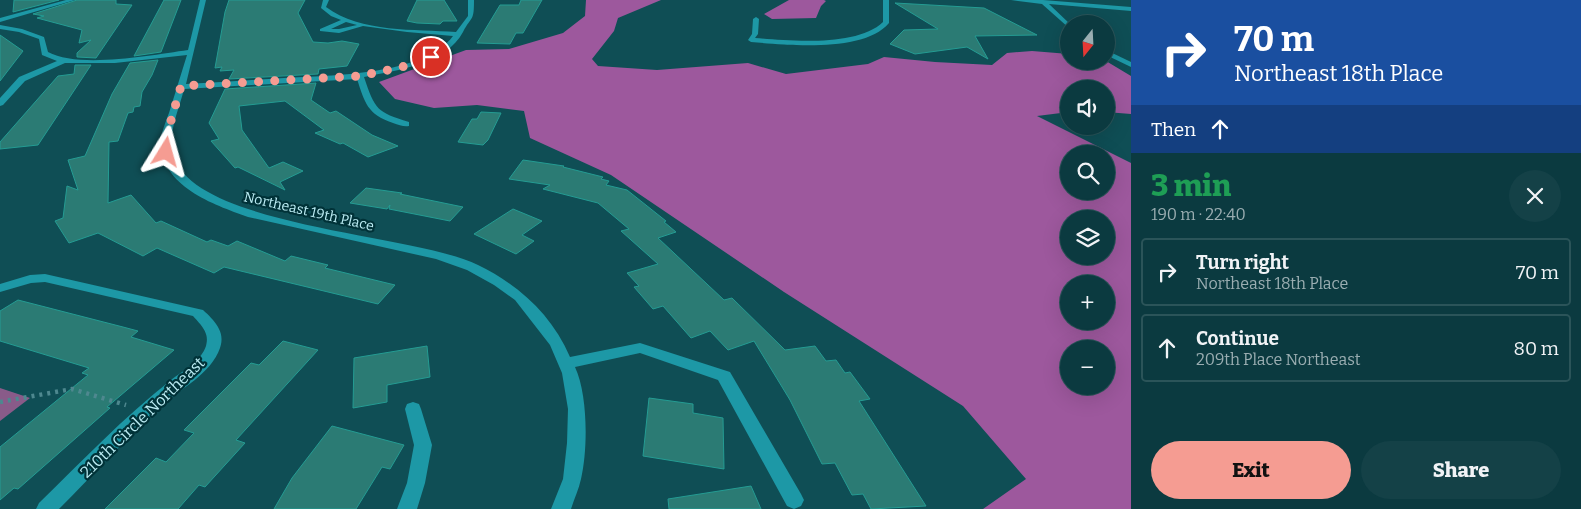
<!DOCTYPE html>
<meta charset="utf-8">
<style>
body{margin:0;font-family:Bitter,serif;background:#144147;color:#f1f3f6;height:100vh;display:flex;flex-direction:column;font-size:19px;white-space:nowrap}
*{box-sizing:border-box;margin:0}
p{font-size:16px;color:#9aadb1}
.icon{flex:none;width:28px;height:28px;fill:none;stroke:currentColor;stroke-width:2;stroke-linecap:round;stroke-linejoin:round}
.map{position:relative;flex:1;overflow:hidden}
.side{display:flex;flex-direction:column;background:#0b3a40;width:450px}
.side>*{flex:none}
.guide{background:#1a4fa0;color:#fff;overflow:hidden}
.needle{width:32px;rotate:198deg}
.tools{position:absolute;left:1060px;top:15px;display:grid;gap:10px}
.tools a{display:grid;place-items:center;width:55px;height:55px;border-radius:50%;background:#0b3a40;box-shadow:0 5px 20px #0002,0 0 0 1px #2b5459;font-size:25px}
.pin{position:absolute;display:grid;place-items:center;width:42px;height:42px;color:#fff;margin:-21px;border:2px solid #fff;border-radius:50%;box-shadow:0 1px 5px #0007}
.me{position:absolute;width:55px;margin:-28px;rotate:8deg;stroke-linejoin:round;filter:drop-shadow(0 0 4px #0008)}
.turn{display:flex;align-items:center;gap:18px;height:105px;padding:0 20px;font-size:22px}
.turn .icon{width:65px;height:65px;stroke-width:2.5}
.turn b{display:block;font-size:35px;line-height:42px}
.then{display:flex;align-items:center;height:48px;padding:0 20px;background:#0003;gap:10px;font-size:19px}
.round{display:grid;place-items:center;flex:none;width:52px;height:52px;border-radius:26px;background:#144147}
.headline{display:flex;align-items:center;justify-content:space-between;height:85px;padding:0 20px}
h1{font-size:30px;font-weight:800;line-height:38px;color:#1e9e55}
.primary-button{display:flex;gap:10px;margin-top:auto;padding:10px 20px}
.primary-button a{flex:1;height:58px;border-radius:30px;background:#f59c92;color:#111;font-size:20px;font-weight:800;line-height:58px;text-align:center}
.primary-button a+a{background:#144147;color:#f1f3f6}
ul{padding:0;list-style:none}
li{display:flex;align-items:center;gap:15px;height:68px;margin:0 10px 8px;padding:0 10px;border:2px solid #2b5459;border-radius:5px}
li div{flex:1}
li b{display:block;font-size:19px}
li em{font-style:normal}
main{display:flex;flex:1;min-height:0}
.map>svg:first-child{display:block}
.green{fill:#895b89}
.forest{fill:#9d589d;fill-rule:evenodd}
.building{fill:#2b7b74;stroke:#249c93}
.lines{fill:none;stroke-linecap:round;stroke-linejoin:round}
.path{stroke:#4e888f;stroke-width:4.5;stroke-dasharray:3 5;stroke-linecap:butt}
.minor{fill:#1d98a6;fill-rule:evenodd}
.route{stroke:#f59c92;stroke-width:9;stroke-dasharray:0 16.2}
.labels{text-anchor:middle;stroke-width:4.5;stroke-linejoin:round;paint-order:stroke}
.street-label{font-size:14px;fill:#bcedf4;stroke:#003238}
.near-street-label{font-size:16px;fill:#bcedf4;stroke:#003238}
</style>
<main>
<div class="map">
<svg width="1131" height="509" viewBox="0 0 1131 509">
<rect width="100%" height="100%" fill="#0f4e55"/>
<path class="green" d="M 0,388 L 30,398 L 0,421 Z"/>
<g class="forest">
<path d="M 586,0 L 661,0 L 618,18 L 614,31 L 592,59 L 598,66 L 657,70 L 748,63 L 786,74 L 868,64 L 884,57 L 935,62 L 992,65 L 1007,53 L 1032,51 L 1069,54 L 1069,61 L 1106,61 L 1131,76 L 1131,114 L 1106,112 L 1106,89 L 1069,89 L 1069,112 L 1037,116 L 1131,163 L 1131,509 L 983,509 L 1026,479 L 963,406 L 784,292 L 611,175 L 530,138 L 524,111 L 477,105 L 434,108 L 395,99 L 379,82 L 466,50 L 509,49 L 563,33 L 585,16 ZM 1069,154 L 1106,154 L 1106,191 L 1069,191 ZM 1069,219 L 1106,219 L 1106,256 L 1069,256 ZM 1069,284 L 1106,284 L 1106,321 L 1069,321 ZM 1069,349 L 1106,349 L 1106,386 L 1069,386 Z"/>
<path d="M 789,0 L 824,0 L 826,1 L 821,6 L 816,18 L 772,19 L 764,14 Z"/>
</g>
<g class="building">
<path d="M 14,0 L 59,0 L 13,12 Z"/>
<path d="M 77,0 L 116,0 L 116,4 L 132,5 L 96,58 L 77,57 L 77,53 L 91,40 L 79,43 L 82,30 L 37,18 L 44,16 L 33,14 Z"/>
<path d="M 164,0 L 181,0 L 161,52 L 134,56 Z"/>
<path d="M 229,0 L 305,0 L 298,13 L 313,42 L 328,43 L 342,41 L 359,44 L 347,66 L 319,69 L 318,74 L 229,79 L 234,70 L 220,71 L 222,67 L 215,68 L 225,12 Z"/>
<path d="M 417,0 L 444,0 L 457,21 L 443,21 L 440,24 L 417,23 L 407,21 Z"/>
<path d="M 521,0 L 542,0 L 523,33 L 516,33 L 510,44 L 477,43 L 500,5 L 519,5 Z"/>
<path d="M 895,3 L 984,8 L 1037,35 L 975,36 L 988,59 L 967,47 L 915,54 L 890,44 L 904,30 L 938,29 Z"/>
<path d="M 0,35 L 23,51 L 0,81 Z"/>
<path d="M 158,60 L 152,75 L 142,92 L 140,106 L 134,107 L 133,112 L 128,113 L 118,141 L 109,142 L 108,203 L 131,195 L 156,223 L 161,221 L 207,242 L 211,240 L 228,246 L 237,241 L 285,261 L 291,256 L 328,265 L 325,268 L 395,285 L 378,304 L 224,267 L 214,273 L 157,248 L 143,256 L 98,233 L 69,243 L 55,221 L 63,218 L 67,186 L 78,190 L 68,160 L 85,156 L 112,94 L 130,63 Z"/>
<path d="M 75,65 L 91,65 L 38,145 L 0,149 L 0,142 L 58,76 L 74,74 Z"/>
<path d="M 316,83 L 311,100 L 330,113 L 336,111 L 372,135 L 398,146 L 368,157 L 343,143 L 340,144 L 315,133 L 324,130 L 285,101 L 239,106 L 242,130 L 269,168 L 283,162 L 303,171 L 280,182 L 285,190 L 238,167 L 235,168 L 211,141 L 219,139 L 209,123 L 225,89 Z"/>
<path d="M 481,112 L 501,113 L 488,140 L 483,145 L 458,142 L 472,119 L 477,119 Z"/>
<path d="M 523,160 L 564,166 L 563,167 L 603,177 L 601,179 L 609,181 L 606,185 L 627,190 L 666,221 L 664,222 L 676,232 L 658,238 L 724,300 L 732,298 L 785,350 L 815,346 L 826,361 L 836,360 L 845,373 L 850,372 L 870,399 L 859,401 L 926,506 L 871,509 L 863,494 L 852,495 L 835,463 L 822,464 L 790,400 L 754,341 L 728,350 L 710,331 L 691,338 L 663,306 L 653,309 L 634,287 L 639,286 L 627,273 L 658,264 L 621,231 L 629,229 L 598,203 L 543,189 L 550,185 L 509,179 Z"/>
<path d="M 366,188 L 402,193 L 400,194 L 463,207 L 450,221 L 389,209 L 390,205 L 387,209 L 350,203 Z"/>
<path d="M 513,209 L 542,221 L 522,235 L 534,241 L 516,254 L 474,234 Z"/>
<path d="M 18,300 L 123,327 L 138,331 L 131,337 L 174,350 L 107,407 L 110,408 L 18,489 L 14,488 L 0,500 L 0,447 L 88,375 L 82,373 L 89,368 L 0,341 L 0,311 Z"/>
<path d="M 283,341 L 318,350 L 236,440 L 245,443 L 205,487 L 199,485 L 178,509 L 105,509 L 156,458 L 166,462 L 194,433 L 184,430 L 251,363 L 259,365 Z"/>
<path d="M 427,346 L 430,377 L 387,385 L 387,402 L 353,408 L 354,358 Z"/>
<path d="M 649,398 L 693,404 L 693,413 L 723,418 L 724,469 L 643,456 Z"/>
<path d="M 332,426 L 404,445 L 390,469 L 382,467 L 356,509 L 274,509 L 292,478 Z"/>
<path d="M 751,486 L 761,509 L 669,509 L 668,499 Z"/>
</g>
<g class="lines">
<path class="path" d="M 0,402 L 72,389 L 126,405"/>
<g class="minor">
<path d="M 66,0 L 75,0 L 0,22 L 0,18 Z"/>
<path d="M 200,0 L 206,0 L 186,84 C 219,82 251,80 284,78 C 331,75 423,76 453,36 L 407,32 L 363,26 L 339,33 L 320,31 L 320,29 L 341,20 L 331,16 L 321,8 L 323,0 L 329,0 L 326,7 C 361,33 415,29 456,32 L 468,16 L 468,0 L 474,0 C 474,22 472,15 463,32 C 446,64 398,70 364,77 C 375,110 377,112 409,122 L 409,126 C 404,127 399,125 393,123 C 367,114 365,103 357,79 L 184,89 C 179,110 167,134 173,155 C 195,228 413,233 478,265 C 519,285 552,315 570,357 L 640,343 L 730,372 L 801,494 L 804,500 L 801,506 L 794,509 L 787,506 L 718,380 L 640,353 L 575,367 C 588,395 588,449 581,479 C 579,489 574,499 571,509 L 551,509 L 563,479 L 567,443 L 568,409 L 562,373 L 550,345 L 515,300 L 494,285 L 467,270 L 436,259 L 248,217 C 212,204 159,186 161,139 C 162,131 166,121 169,113 C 175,94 181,74 187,55 L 115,63 L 65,63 L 25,81 L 3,105 L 0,106 L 0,98 L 19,77 L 57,61 L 42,55 L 39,39 L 19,32 L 0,29 L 0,25 L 22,29 L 44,37 L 48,52 C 79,69 152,55 188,50 ZM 346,22 L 357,25 L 339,29 L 331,29 Z"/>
<path d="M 883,0 L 889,0 L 889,23 C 864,53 787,45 751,42 L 748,40 L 752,34 L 753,19 L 756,17 L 759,19 L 758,34 L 755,38 C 790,41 857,47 883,22 Z"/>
<path d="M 1011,0 L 1043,0 L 1131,7 L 1131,11 L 1049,4 L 1070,24 L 1069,28 L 1042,4 Z"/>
<path d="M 1106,50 L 1131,62 L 1131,67 L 1106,55 Z"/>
<path d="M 45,274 L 203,310 C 214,320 226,332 220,348 C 211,374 180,389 161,406 C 125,439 93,475 59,509 L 36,509 L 39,503 C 82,461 124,417 171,380 C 183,371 201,361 206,346 C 210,333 201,325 193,316 L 45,282 L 31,283 L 0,292 L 0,284 L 30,275 Z"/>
<path d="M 413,402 L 419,404 L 421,409 L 432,445 L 425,483 L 417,509 L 397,509 L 407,483 L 414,445 L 405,409 L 407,404 Z"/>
</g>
</g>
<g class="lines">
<path class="route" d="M 166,152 L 166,138 L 181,86 L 360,76 L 402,67 L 431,57"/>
</g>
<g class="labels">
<g class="street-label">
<text transform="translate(309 211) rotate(13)" y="5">Northeast 19th Place</text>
</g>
<g class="near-street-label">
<text transform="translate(142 417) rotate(-44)" y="6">210th Circle Northeast</text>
</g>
</g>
</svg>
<div class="tools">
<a><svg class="needle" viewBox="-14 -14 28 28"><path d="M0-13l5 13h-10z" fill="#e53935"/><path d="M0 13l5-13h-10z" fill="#9aadb1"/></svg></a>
<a><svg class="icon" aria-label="sound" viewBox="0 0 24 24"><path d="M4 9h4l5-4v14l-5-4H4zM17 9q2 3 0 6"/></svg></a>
<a><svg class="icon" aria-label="search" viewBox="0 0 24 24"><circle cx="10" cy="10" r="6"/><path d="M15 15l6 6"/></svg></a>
<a><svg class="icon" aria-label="layers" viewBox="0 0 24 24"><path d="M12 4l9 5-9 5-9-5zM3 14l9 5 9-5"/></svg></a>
<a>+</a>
<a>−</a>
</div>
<div class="pin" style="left:431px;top:57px;background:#d93025"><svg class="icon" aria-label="arrive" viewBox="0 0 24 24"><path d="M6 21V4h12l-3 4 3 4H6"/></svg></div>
<svg class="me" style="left:166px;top:152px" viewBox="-20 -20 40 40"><path d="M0-17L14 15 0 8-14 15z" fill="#f59c92" stroke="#fff" stroke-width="4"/></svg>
</div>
<section class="side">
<div class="guide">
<div class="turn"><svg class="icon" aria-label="right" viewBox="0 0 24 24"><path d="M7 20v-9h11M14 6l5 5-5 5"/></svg><div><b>70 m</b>Northeast 18th Place</div></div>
<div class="then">Then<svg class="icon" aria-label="ahead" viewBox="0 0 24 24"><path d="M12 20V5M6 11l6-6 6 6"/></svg></div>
</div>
<div class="headline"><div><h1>3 min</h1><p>190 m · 22:40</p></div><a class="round"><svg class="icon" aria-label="close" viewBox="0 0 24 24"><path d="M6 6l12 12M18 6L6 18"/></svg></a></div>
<ul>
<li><svg class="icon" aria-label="right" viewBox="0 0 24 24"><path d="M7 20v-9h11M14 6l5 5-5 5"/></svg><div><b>Turn right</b><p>Northeast 18th Place</p></div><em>70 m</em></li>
<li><svg class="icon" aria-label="ahead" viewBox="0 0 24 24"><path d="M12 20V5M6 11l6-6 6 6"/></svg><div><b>Continue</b><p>209th Place Northeast</p></div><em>80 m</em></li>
</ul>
<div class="primary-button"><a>Exit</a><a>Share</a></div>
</section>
</main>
